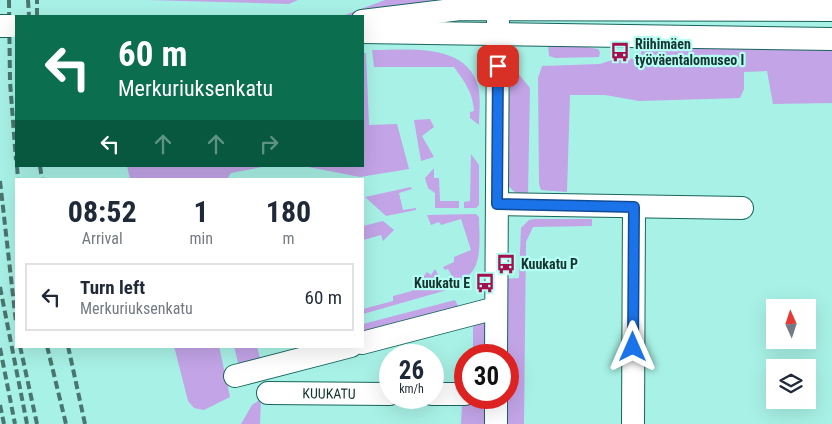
<!DOCTYPE html>
<meta charset="utf-8">
<style>
body{margin:0;font-family:"Roboto Condensed",sans-serif;background:#f6f6f7;color:#1f2937;height:100vh;display:flex;flex-direction:column;font-size:19px;white-space:nowrap}
*{box-sizing:border-box;margin:0}
p{font-size:16px;color:#747a83}
.icon{flex:none;width:28px;height:28px;fill:none;stroke:currentColor;stroke-width:2;stroke-linecap:round;stroke-linejoin:round}
.map{position:relative;flex:1;overflow:hidden}
.drawer{position:absolute;left:15px;top:178px;width:349px;height:170px;display:flex;flex-direction:column;background:#fff;border-radius:0px;box-shadow:0 5px 20px #0002}
.drawer>*{flex:none}
.hud{position:absolute;left:15px;top:15px;width:349px;height:152px;border-radius:0px;box-shadow:0 5px 20px #0002;background:#0b6e4f;color:#fff;overflow:hidden}
.needle{width:32px;rotate:357deg}
.controls{position:absolute;left:766px;top:299px;display:grid;gap:10px}
.controls a{display:grid;place-items:center;width:50px;height:50px;border-radius:0px;background:#fff;box-shadow:0 5px 20px #0002;font-size:25px}
.speed{position:absolute;left:379px;top:344px;display:flex;gap:10px;font-size:25px;font-weight:700;text-align:center}
.speed>*{display:grid;place-content:center;width:65px;height:65px;border-radius:50%;background:#fff;box-shadow:0 5px 20px #0002;line-height:1}
.speed small{font-size:12px;font-weight:400}
.speed .limit{border:8px solid #d22;background:#fff;color:#111}
.pin{position:absolute;display:grid;place-items:center;width:42px;height:42px;color:#fff;margin:-21px;border-radius:10px;box-shadow:0 2px 8px #0006}
.me{position:absolute;width:55px;margin:-28px;rotate:0deg;stroke-linejoin:round;filter:drop-shadow(0 0 4px #0008)}
.turn{display:flex;align-items:center;gap:18px;height:105px;padding:0 20px;font-size:22px}
.turn .icon{width:65px;height:65px;stroke-width:2.5}
.turn b{display:block;font-size:35px;line-height:42px}
.lanes{display:flex;align-items:center;height:48px;padding:0 20px;background:#0003;justify-content:center;gap:25px;direction:ltr}
.lanes .off{opacity:.35}
.eta{display:flex;justify-content:space-evenly;align-items:center;height:85px;text-align:center}
.eta b{font-size:30px;font-weight:700;line-height:35px}
ul{padding:0;list-style:none}
li{display:flex;align-items:center;gap:15px;height:68px;margin:0 10px 8px;padding:0 10px;border:2px solid #e0e1e3;border-radius:0px}
li div{flex:1}
li b{display:block;font-size:19px}
li em{font-style:normal}
.map>svg:first-child{display:block}
.green{fill:#c2a4e7}
.lines{fill:none;stroke-linecap:round;stroke-linejoin:round}
.minor-casing{stroke:#18655d;stroke-width:24}
.minor{stroke:#fff;stroke-width:22}
.rail{stroke:#497670;stroke-width:4;stroke-dasharray:8 4;stroke-linecap:butt}
.minor-bridge-casing{stroke:#18655d;stroke-width:24;stroke-linecap:butt}
.minor-bridge{stroke:#fff;stroke-width:22}
.route-casing{stroke:#114b97;stroke-width:12}
.route{stroke:#1a73e8;stroke-width:9}
.labels{text-anchor:middle;stroke-width:4.5;stroke-linejoin:round;paint-order:stroke}
.poi-label{font-size:14px;font-weight:bold;fill:#163430;stroke:#b5fef3;text-anchor:start}
.street-label{font-size:14px;fill:#163430;stroke:#b5fef3}
</style>
<div class="map">
<svg width="832" height="424" viewBox="0 0 832 424">
<rect width="100%" height="100%" fill="#a8f1e6"/>
<g class="green">
<path d="M 148,0 L 298,0 L 289,4 Z"/>
<path d="M 385,0 L 453,0 L 355,16 L 342,16 Z"/>
<path d="M 548,43 L 564,43 L 598,49 L 600,52 L 599,57 L 555,58 L 549,56 Z"/>
<path d="M 664,45 L 832,50 L 832,103 L 773,104 L 767,71 L 744,72 L 744,89 L 740,98 L 639,101 L 605,95 L 570,95 L 567,192 L 541,190 L 539,184 L 538,78 L 542,66 L 600,64 L 612,60 L 641,58 L 641,51 Z"/>
<path d="M 372,50 C 407,50 466,42 478,86 C 481,98 479,113 479,125 L 470,118 L 470,112 L 474,111 C 473,93 465,82 454,67 L 374,67 Z"/>
<path d="M 363,53 L 366,53 L 369,125 L 397,124 L 409,169 L 360,177 L 303,166 L 362,166 Z"/>
<path d="M 511,71 L 517,72 L 530,88 L 528,194 L 517,194 L 508,186 L 507,128 Z"/>
<path d="M 430,119 L 434,127 L 422,136 L 434,157 L 421,161 L 414,120 Z"/>
<path d="M 471,154 L 479,165 L 479,205 L 476,208 L 464,208 L 464,202 L 470,201 Z"/>
<path d="M 127,166 L 267,166 L 231,173 L 227,179 L 130,179 Z"/>
<path d="M 434,168 L 434,178 L 439,178 L 440,201 L 459,201 L 459,208 L 435,208 L 435,193 L 428,188 L 425,178 Z"/>
<path d="M 411,187 L 412,189 L 399,193 L 403,210 L 416,208 L 416,210 L 386,216 L 365,197 Z"/>
<path d="M 476,214 L 479,217 C 479,234 483,263 469,275 C 464,280 458,283 452,287 L 449,281 L 453,278 L 448,269 L 445,270 L 443,267 L 454,262 L 454,257 L 471,250 L 461,219 L 441,225 L 439,222 L 431,225 L 427,215 Z"/>
<path d="M 535,219 L 592,219 L 592,226 L 533,227 L 526,242 L 524,424 L 503,424 L 504,398 L 508,398 L 508,355 L 504,355 L 504,279 L 519,278 L 521,228 L 529,220 Z"/>
<path d="M 383,221 L 394,230 L 383,241 L 381,235 L 363,240 L 363,226 Z"/>
<path d="M 435,269 L 447,290 L 363,314 L 363,309 L 393,301 L 393,296 L 412,291 L 427,272 L 431,275 Z"/>
<path d="M 455,300 L 460,310 L 363,335 L 363,324 Z"/>
<path d="M 488,320 L 487,355 L 473,355 L 473,324 Z"/>
<path d="M 174,346 L 219,346 L 230,397 L 204,410 L 194,408 L 188,401 Z"/>
<path d="M 234,346 L 257,346 L 261,362 L 239,367 Z"/>
<path d="M 261,399 L 260,424 L 241,424 L 252,405 Z"/>
<path d="M 470,401 L 479,403 L 485,408 L 487,424 L 461,424 L 462,405 Z"/>
</g>
<g class="lines">
<defs>
<g id="minor">
<path d="M 362,21 L 460,9 L 832,10"/>
<path d="M 362,32 L 832,39"/>
<path d="M 497,204 L 742,208"/>
<path d="M 362,343 L 496,308"/>
<path d="M 496,355 L 498,20"/>
<path d="M 235,376 L 351,346"/>
<path id="s1" d="M 268,393 L 390,394"/>
<path d="M 432,394 L 465,394"/>
<path d="M 496,424 L 496,398"/>
<path d="M 633,424 L 634,207"/>
</g>
</defs>
<use href="#minor" class="minor-casing"/>
<use href="#minor" class="minor"/>
<g class="rail">
<path d="M 9,0 L 10,82 L 16,160"/>
<path d="M 28,0 L 29,16"/>
<path d="M 37,16 L 37,0"/>
<path d="M 17,166 L 18,179"/>
<path d="M 40,166 L 42,179"/>
<path d="M 0,181 L 16,322"/>
<path d="M 0,287 L 27,424"/>
<path d="M 20,346 L 37,424"/>
<path d="M 47,346 L 66,424"/>
<path d="M 68,346 L 85,424"/>
<path d="M 0,348 L 15,424"/>
<path d="M 0,405 L 4,424"/>
</g>
<defs>
<path id="minor-bridge" d="M 0,26 L 11,26"/>
</defs>
<use href="#minor-bridge" class="minor-bridge-casing"/>
<use href="#minor-bridge" class="minor-bridge"/>
</g>
<g class="lines">
<defs>
<path id="route" d="M 498,66 L 497,204 L 634,207 L 633,347"/>
</defs>
<use href="#route" class="route-casing"/>
<use href="#route" class="route"/>
</g>
<defs>
<symbol id="bus-bare" viewBox="-9 -9 18 18"><path d="M-5-6H5V4H4V6H2V4H-2V6H-4V4H-5ZM-3.5-4V0h7V-4ZM-3.5 1.2v1.5H-2V1.2ZM2 1.2v1.5H3.5V1.2Z" fill="#a40f4e" stroke="#b5fef3" stroke-width="2.5" paint-order="stroke"/></symbol>
</defs>
<g fill-rule="evenodd">
<use href="#bus-bare" x="606" y="38" width="28" height="28"/>
<use href="#bus-bare" x="492" y="250" width="28" height="28"/>
<use href="#bus-bare" x="471" y="269" width="28" height="28"/>
</g>
<g class="labels">
<g class="poi-label">
<text x="635" y="49">Riihimäen<tspan x="635" dy="16">työväentalomuseo I</tspan></text>
<text x="521" y="269">Kuukatu P</text>
<text x="470" y="288" text-anchor="end">Kuukatu E</text>
</g>
<g class="street-label">
<text dy="5" stroke="none"><textPath href="#s1" startOffset="61">KUUKATU</textPath></text>
</g>
</g>
</svg>
<div class="controls">
<a><svg class="needle" viewBox="-14 -14 28 28"><path d="M0-13l5 13h-10z" fill="#e53935"/><path d="M0 13l5-13h-10z" fill="#747a83"/></svg></a>
<a><svg class="icon" aria-label="layers" viewBox="0 0 24 24"><path d="M12 4l9 5-9 5-9-5zM3 14l9 5 9-5"/></svg></a>
</div>
<div class="speed"><div>26<small>km/h</small></div><div class="limit">30</div></div>
<div class="pin" style="left:498px;top:66px;background:#d93025"><svg class="icon" aria-label="arrive" viewBox="0 0 24 24"><path d="M6 21V4h12l-3 4 3 4H6"/></svg></div>
<svg class="me" style="left:633px;top:347px" viewBox="-20 -20 40 40"><path d="M0-17L14 15 0 8-14 15z" fill="#1a73e8" stroke="#fff" stroke-width="4"/></svg>
<div class="hud">
<div class="turn"><svg class="icon" aria-label="left" viewBox="0 0 24 24"><path d="M17 20v-9H6M10 6l-5 5 5 5"/></svg><div><b>60 m</b>Merkuriuksenkatu</div></div>
<div class="lanes"><svg class="icon" aria-label="left" viewBox="0 0 24 24"><path d="M17 20v-9H6M10 6l-5 5 5 5"/></svg><svg class="icon off" aria-label="ahead" viewBox="0 0 24 24"><path d="M12 20V5M6 11l6-6 6 6"/></svg><svg class="icon off" aria-label="ahead" viewBox="0 0 24 24"><path d="M12 20V5M6 11l6-6 6 6"/></svg><svg class="icon off" aria-label="right" viewBox="0 0 24 24"><path d="M7 20v-9h11M14 6l5 5-5 5"/></svg></div>
</div>
<section class="drawer">
<div class="eta">
<div><b>08:52</b><p>Arrival</p></div>
<div><b>1</b><p>min</p></div>
<div><b>180</b><p>m</p></div>
</div>
<ul>
<li><svg class="icon" aria-label="left" viewBox="0 0 24 24"><path d="M17 20v-9H6M10 6l-5 5 5 5"/></svg><div><b>Turn left</b><p>Merkuriuksenkatu</p></div><em>60 m</em></li>
</ul>
</section>
</div>
